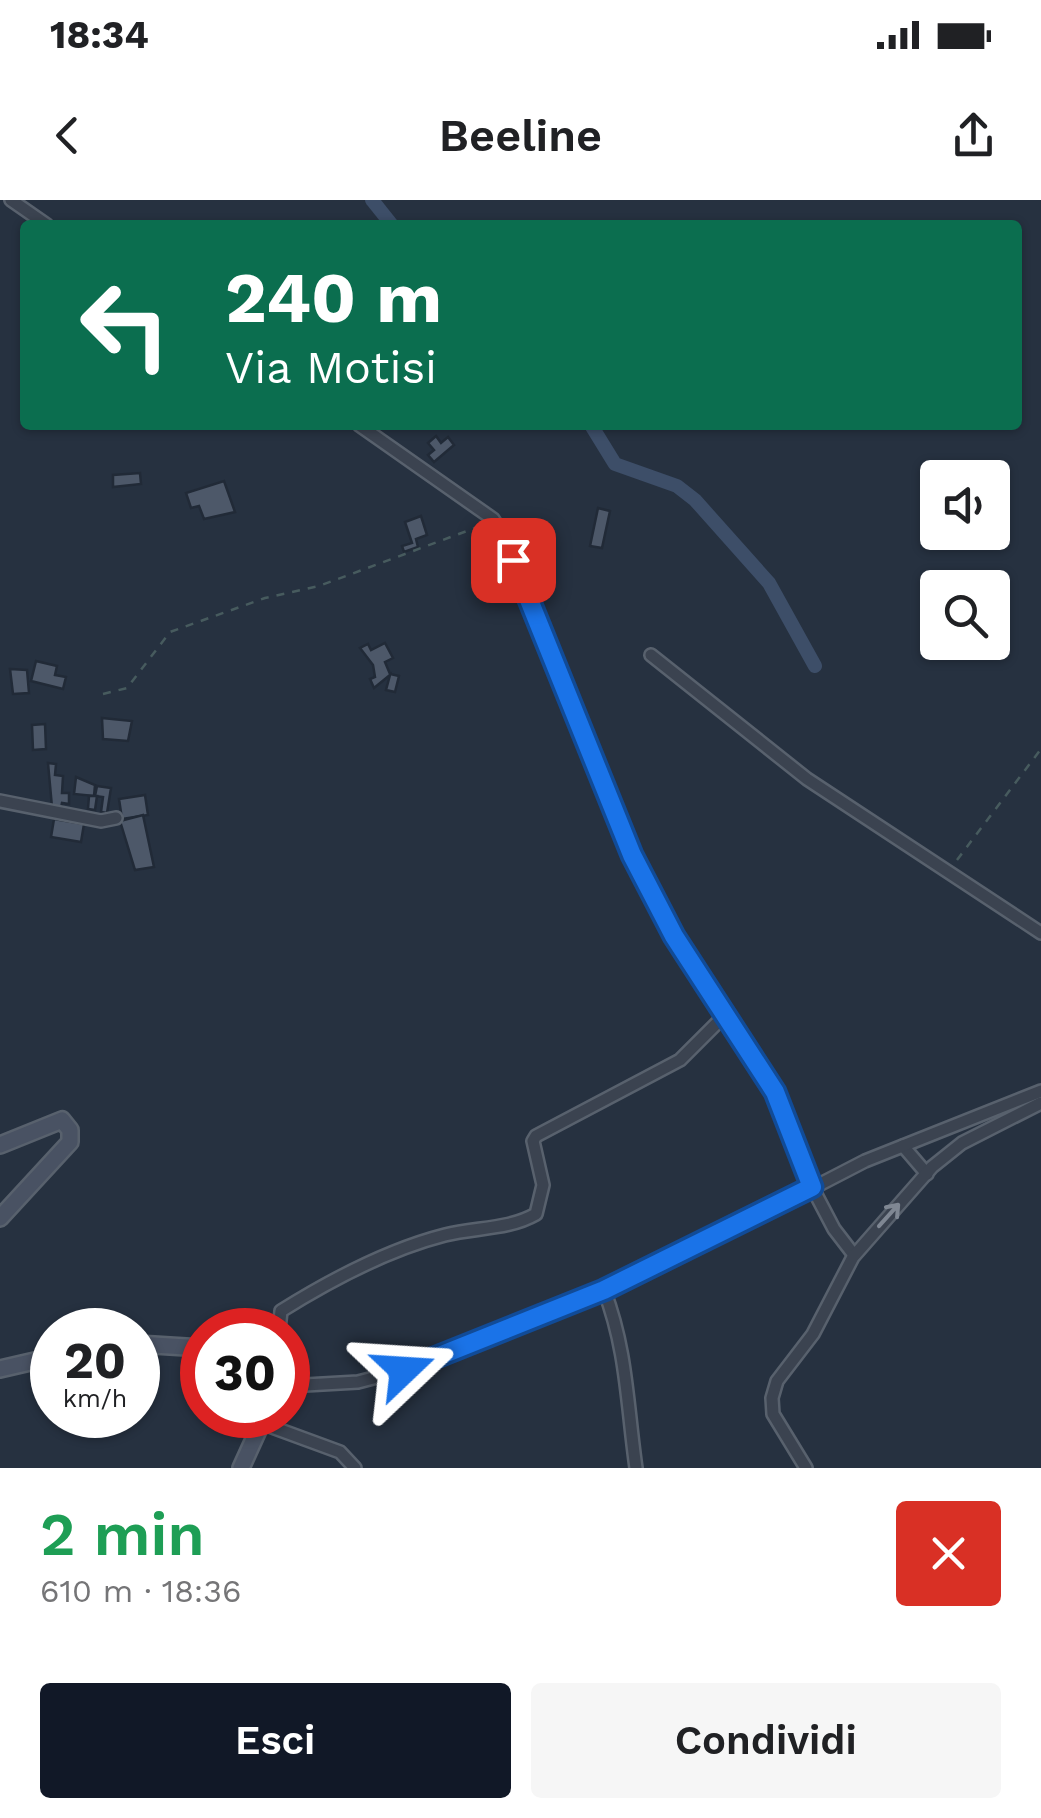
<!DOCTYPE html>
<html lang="it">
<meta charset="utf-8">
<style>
body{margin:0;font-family:"Work Sans",sans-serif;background:#f6f6f6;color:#202124;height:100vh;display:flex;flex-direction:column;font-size:38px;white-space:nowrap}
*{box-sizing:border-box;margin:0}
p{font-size:32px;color:#757577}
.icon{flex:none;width:55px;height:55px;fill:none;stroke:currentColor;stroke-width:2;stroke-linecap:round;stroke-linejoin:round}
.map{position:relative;height:1268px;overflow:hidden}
.panel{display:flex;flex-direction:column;background:#fff;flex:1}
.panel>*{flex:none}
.banner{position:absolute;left:20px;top:20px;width:1002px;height:210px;border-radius:10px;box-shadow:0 2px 8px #0004;background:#0b6e4f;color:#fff;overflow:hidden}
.buttons{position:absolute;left:920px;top:260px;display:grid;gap:20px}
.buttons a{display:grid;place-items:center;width:90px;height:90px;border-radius:10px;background:#fff;box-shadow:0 2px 8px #0004;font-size:50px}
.speed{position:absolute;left:30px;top:1108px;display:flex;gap:20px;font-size:50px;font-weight:700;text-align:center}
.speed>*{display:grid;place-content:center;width:130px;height:130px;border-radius:50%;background:#fff;box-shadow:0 2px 8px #0004;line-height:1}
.speed small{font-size:25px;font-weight:400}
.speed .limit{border:15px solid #d22;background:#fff;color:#111}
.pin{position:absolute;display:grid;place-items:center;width:85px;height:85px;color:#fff;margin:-42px;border-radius:20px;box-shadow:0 5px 15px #0006}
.me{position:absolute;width:110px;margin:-55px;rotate:70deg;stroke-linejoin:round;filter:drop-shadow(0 0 8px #0008)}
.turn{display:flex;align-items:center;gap:35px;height:210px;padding:0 40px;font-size:45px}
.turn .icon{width:130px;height:130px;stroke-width:2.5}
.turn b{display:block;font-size:70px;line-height:85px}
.round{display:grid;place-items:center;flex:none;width:105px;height:105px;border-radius:10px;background:#f6f6f6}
.headline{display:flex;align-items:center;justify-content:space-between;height:170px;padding:0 40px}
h1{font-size:60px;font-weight:600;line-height:75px;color:#1e9e55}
.primary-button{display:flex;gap:20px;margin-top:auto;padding:20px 40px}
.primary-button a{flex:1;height:115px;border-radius:10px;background:#111827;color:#fff;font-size:40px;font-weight:600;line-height:115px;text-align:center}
.primary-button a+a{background:#f6f6f6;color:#202124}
.status{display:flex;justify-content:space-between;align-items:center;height:70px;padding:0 50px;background:#fff;direction:ltr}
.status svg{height:28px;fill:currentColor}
header{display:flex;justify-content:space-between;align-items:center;height:130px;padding:0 40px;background:#fff;font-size:45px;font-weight:600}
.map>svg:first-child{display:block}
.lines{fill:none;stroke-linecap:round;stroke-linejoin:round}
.canal{stroke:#3d4e68;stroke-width:14}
.building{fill:#4d5869;stroke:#212a37;stroke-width:2.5}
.street-casing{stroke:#58616d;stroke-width:16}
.secondary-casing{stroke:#58616d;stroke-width:20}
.path{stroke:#475b5e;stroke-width:2.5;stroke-dasharray:8 8;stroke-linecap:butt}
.street{stroke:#3b4350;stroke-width:11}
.secondary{stroke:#495263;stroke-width:15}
.oneway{stroke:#7f8793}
.route-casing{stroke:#114b97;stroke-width:25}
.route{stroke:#1a73e8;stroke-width:18}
</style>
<div class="status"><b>18:34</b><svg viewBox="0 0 49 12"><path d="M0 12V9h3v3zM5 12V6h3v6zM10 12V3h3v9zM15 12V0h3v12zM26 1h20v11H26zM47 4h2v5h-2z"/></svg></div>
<header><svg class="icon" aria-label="back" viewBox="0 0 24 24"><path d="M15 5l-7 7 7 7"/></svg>Beeline<svg class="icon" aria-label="share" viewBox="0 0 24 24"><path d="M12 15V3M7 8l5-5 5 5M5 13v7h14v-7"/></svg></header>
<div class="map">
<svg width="1041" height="1268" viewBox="0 0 1041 1268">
<rect width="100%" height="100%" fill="#263140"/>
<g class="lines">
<g class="canal">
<path d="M 372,0 L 392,25"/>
<path d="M 591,225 L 615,264 L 677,286 L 695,300 L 769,383 L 815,466"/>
</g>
</g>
<g class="building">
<path d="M 436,236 L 441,243 L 448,237 L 454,245 L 434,262 L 428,255 L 434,250 L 428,243 Z"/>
<path d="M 140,273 L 141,284 L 113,287 L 113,275 Z"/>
<path d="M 224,281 L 235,312 L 204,319 L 199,306 L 191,308 L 186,293 Z"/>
<path d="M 598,308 L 610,311 L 602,348 L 590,346 Z"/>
<path d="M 421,316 L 427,335 L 416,339 L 418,347 L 404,352 L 402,346 L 412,343 L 405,322 Z"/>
<path d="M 385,443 L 393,458 L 385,462 L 390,474 L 399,476 L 395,492 L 386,490 L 390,475 L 374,488 L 370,479 L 375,477 L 373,465 L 360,448 L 368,444 L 371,450 Z"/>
<path d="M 36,461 L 57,466 L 55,475 L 66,477 L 63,489 L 31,481 Z"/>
<path d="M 10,469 L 27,470 L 29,493 L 13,494 Z"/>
<path d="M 102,518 L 132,521 L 128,541 L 103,539 Z"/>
<path d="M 45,524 L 46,549 L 33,550 L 32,525 Z"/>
<path d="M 48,563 L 56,564 L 55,575 L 63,576 L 62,593 L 69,593 L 69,604 L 62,603 L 61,608 L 52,607 Z"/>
<path d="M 76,577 L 95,585 L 94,596 L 74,594 Z"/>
<path d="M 97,586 L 111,588 L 107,613 L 101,612 L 103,597 L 95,596 Z"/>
<path d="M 145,595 L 148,615 L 122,619 L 119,599 Z"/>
<path d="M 89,596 L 97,596 L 95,610 L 88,609 Z"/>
<path d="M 143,615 L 154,667 L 135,670 L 120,621 Z"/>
<path d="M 54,619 L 84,624 L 81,642 L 51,637 Z"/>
</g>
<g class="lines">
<defs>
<g id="street">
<path d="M 11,0 L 47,25"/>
<path d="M 359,225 L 493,319 L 501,332 L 651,694 L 775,892 L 812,987 L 834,1029 L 854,1055"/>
<path d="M 651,455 L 807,579 L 1041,733"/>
<path d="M 0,601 L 101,621 L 116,618"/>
<path d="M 903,946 L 927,974"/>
<path d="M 604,1090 C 627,1150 627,1205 636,1268"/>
<path d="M 279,1130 L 281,1111 C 329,1081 390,1049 445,1035 C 476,1027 508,1030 536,1014 L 543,985 L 533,941 L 536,936 L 680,860 L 724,816"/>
<path d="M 288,1150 L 294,1177 L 290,1187"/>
<path d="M 288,1186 L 358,1182 L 404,1170 L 560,1110 L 722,1035 L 865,961 L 1041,891"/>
<path d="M 261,1223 L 340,1252 L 355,1268"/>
<path d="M 806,1268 L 773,1214 L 772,1198 L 777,1181 L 813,1134 L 853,1057 L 932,967 L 962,943 L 1041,903"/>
</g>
<g id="secondary">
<path d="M 0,945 L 62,920 L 70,930 L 70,942 L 0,1018"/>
<path d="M 138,1144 L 202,1148"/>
<path d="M 0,1169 L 52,1157"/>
<path d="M 241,1268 L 265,1215"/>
</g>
</defs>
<use href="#street" class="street-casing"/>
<use href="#secondary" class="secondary-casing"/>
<g class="path">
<path d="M 103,494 L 127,488 L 170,432 L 265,398 L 319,386 L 483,325"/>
<path d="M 957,660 L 1041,549"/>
</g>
<use href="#street" class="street"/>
<use href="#secondary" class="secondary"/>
</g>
<defs><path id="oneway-shaft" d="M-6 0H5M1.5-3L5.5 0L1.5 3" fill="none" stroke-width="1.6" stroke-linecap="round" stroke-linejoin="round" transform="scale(2.5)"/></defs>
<use class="oneway" href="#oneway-shaft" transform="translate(889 1015) rotate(-48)"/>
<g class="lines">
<defs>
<path id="route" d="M 404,1170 L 604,1090 L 812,987 L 775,892 L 674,736 L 632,655 L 513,360"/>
</defs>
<use href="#route" class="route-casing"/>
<use href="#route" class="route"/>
</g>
</svg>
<div class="buttons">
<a><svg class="icon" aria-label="sound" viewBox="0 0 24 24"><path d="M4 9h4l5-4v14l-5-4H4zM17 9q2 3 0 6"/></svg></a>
<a><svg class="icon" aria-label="search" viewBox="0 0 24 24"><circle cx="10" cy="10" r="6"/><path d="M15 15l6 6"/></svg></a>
</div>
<div class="speed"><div>20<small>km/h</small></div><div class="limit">30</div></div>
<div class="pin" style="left:513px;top:360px;background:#d93025"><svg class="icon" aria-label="arrive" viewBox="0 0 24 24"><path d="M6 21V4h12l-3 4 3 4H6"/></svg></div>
<svg class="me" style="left:404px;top:1170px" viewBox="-20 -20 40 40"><path d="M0-17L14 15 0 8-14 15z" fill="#1a73e8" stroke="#fff" stroke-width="4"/></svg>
<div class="banner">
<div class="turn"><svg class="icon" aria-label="left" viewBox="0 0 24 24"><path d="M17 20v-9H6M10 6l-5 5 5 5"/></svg><div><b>240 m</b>Via Motisi</div></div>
</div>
</div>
<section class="panel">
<div class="headline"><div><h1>2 min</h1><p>610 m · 18:36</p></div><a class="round" style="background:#d93025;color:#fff"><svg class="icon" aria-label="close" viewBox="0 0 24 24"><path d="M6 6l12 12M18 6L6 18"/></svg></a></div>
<div class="primary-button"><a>Esci</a><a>Condividi</a></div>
</section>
